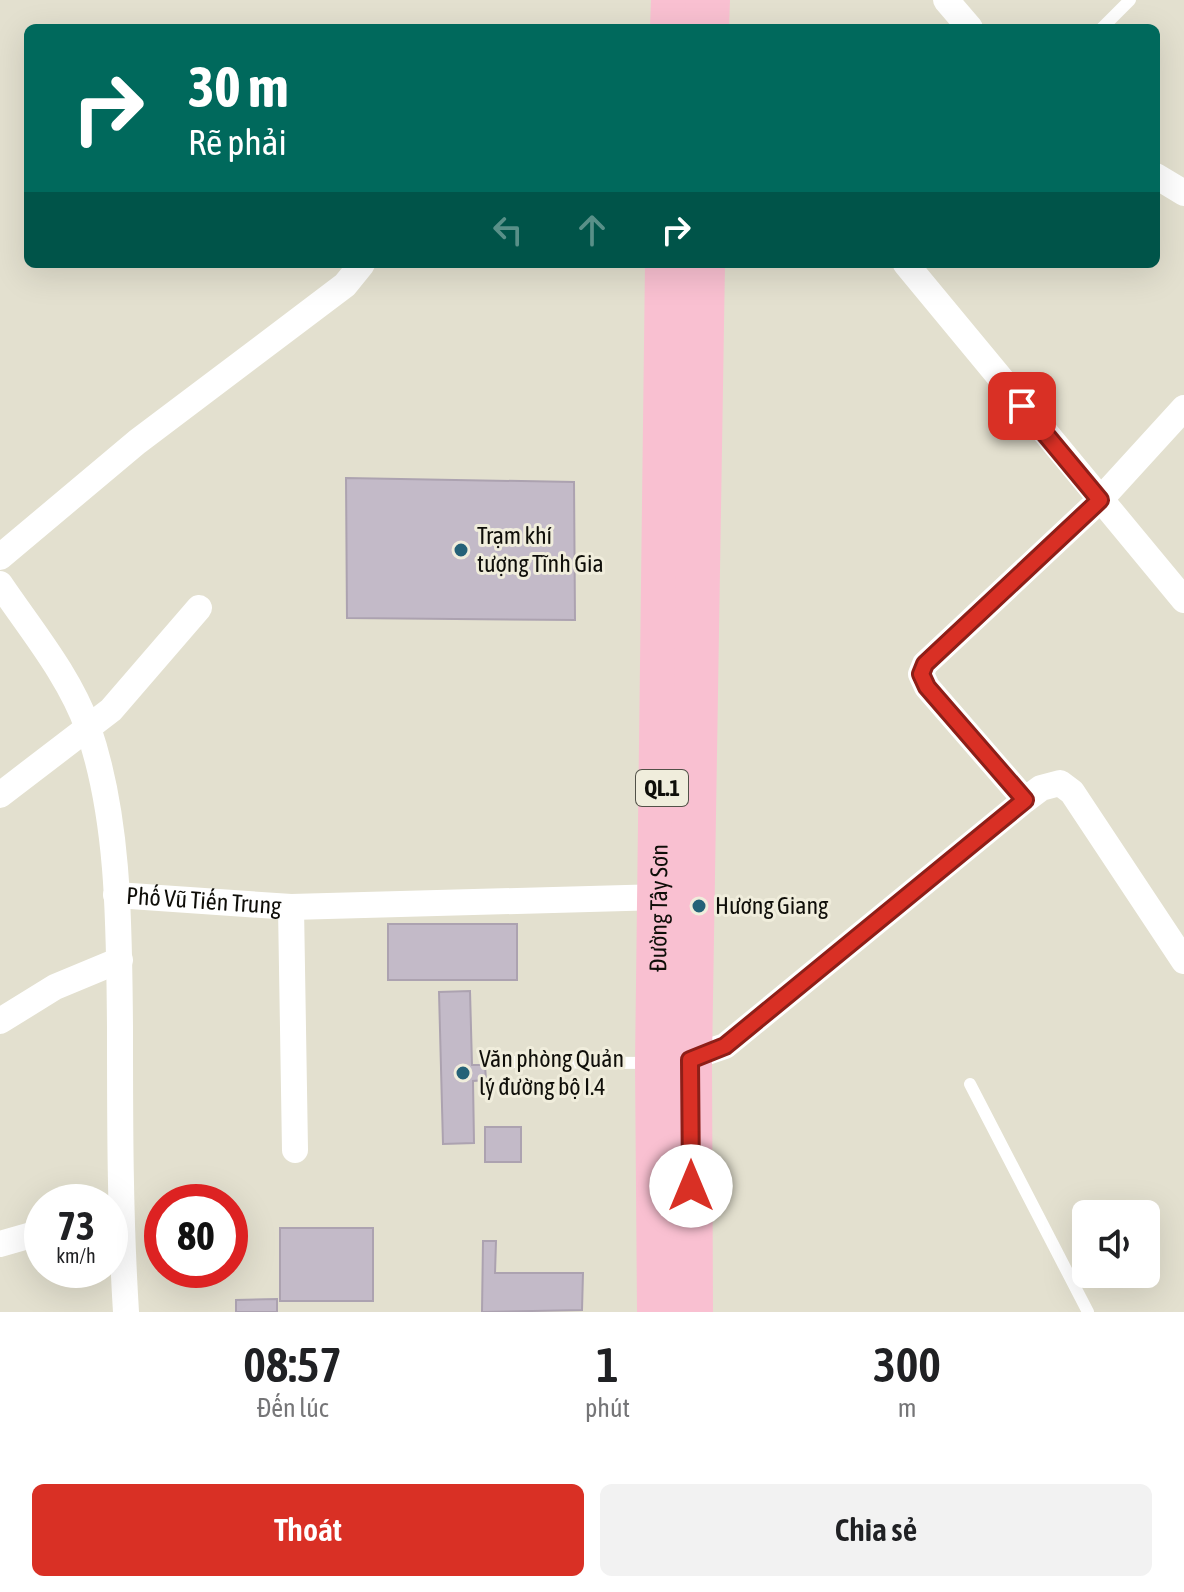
<!DOCTYPE html>
<html lang="vi">
<meta charset="utf-8">
<style>
body{margin:0;font-family:"Asap Condensed",sans-serif;background:#f2f2f2;color:#202124;height:100vh;display:flex;flex-direction:column;font-size:30px;white-space:nowrap}
*{box-sizing:border-box;margin:0}
p{font-size:26px;color:#757577}
.icon{flex:none;width:44px;height:44px;fill:none;stroke:currentColor;stroke-width:2;stroke-linecap:round;stroke-linejoin:round}
.map{position:relative;height:1312px;overflow:hidden}
.details{display:flex;flex-direction:column;background:#fff;flex:1}
.details>*{flex:none}
.top-card{position:absolute;left:24px;top:24px;width:1136px;height:244px;border-radius:12px;box-shadow:0 8px 32px #0002;background:#00695c;color:#fff;overflow:hidden}
.buttons{position:absolute;left:1072px;top:1200px;display:grid;gap:16px}
.buttons a{display:grid;place-items:center;width:88px;height:88px;border-radius:12px;background:#fff;box-shadow:0 8px 32px #0002;font-size:40px}
.speed{position:absolute;left:24px;top:1184px;display:flex;gap:16px;font-size:40px;font-weight:700;text-align:center}
.speed>*{display:grid;place-content:center;width:104px;height:104px;border-radius:50%;background:#fff;box-shadow:0 8px 32px #0002;line-height:1}
.speed small{font-size:20px;font-weight:400}
.speed .limit{border:12px solid #d22;background:#fff;color:#111}
.pin{position:absolute;display:grid;place-items:center;width:68px;height:68px;color:#fff;margin:-34px;border-radius:16px;box-shadow:0 4px 12px #0006}
.me{position:absolute;width:88px;margin:-44px;rotate:0deg;stroke-linejoin:round;filter:drop-shadow(0 0 6px #0008)}
.turn{display:flex;align-items:center;gap:28px;height:168px;padding:0 32px;font-size:36px}
.turn .icon{width:104px;height:104px;stroke-width:2.5}
.turn b{display:block;font-size:56px;line-height:68px}
.lanes{display:flex;align-items:center;height:76px;padding:0 32px;background:#0003;justify-content:center;gap:40px;direction:ltr}
.lanes .off{opacity:.35}
.eta{display:flex;justify-content:space-evenly;align-items:center;height:136px;text-align:center}
.eta b{font-size:48px;font-weight:600;line-height:56px}
.button{display:flex;gap:16px;margin-top:auto;padding:16px 32px}
.button a{flex:1;height:92px;border-radius:12px;background:#d93025;color:#fff;font-size:32px;font-weight:600;line-height:92px;text-align:center}
.button a+a{background:#f2f2f2;color:#202124}
.map>svg:first-child{display:block}
.building{fill:#c3bac8;stroke:#aca2b0;stroke-width:2}
.lines{fill:none;stroke-linecap:round;stroke-linejoin:round}
.lane{stroke:#fff;stroke-width:12}
.street{stroke:#fff;stroke-width:26}
.highway{stroke:#f9c0d1;stroke-width:44}
.route-casing{stroke:#8d1f18;stroke-width:20}
.route{stroke:#d93025;stroke-width:14}
.poi-dot{fill:#246278;stroke:#f0eddc;stroke-width:3}
.labels{text-anchor:middle;stroke-width:6;stroke-linejoin:round;paint-order:stroke}
.shield{fill:#f0eddc;stroke:#525148;stroke-width:2}
.shield-label{font-size:22px;font-weight:bold;fill:#0f0e09}
.poi-label{font-size:24px;fill:#0f0e09;stroke:#f0eddc;text-anchor:start}
.street-label{font-size:24px;fill:#0f0e09;stroke:#f0eddc}
</style>
<div class="map">
<svg width="1184" height="1312" viewBox="0 0 1184 1312">
<rect width="100%" height="100%" fill="#e3e0cf"/>
<g class="building">
<path d="M 346,478 L 574,482 L 575,620 L 347,618 Z"/>
<rect x="388" y="924" width="129" height="56"/>
<path d="M 470,991 L 472,1065 L 485,1065 L 486,1080 L 473,1081 L 474,1143 L 443,1144 L 439,992 Z"/>
<rect x="485" y="1127" width="36" height="35"/>
<rect x="280" y="1228" width="93" height="73"/>
<path d="M 483,1241 L 496,1241 L 495,1273 L 583,1273 L 582,1310 L 482,1312 Z"/>
<path d="M 277,1299 L 277,1312 L 236,1312 L 236,1300 Z"/>
</g>
<g class="lines">
<g class="lane">
<path d="M 1102,28 L 1130,0"/>
<path d="M 498,1062 L 650,1063"/>
<path d="M 970,1084 L 1088,1312"/>
</g>
<g class="street">
<path d="M 946,0 L 970,28"/>
<path d="M 1156,176 L 1184,193"/>
<path d="M 906,264 L 1184,600"/>
<path d="M 0,557 L 137,442 L 345,285 L 362,264"/>
<path d="M 0,584 C 31,630 69,675 88,728 C 120,820 119,931 120,1028 C 120,1123 120,1217 126,1312"/>
<path d="M 0,795 L 111,710 L 199,608"/>
<path d="M 1025,800 L 927,687 L 921,674 L 925,664 L 1100,500 L 1184,408"/>
<path id="s1" d="M 116,895 L 291,907 L 662,897"/>
<path d="M 291,907 L 295,1150"/>
<path d="M 0,1021 L 55,987 L 120,960"/>
<path d="M 681,1061 L 725,1046 L 1025,800 L 1041,788 L 1060,783 L 1072,792 L 1184,961"/>
<path d="M 0,1244 L 42,1232"/>
</g>
<g class="highway">
<path d="M 672,28 L 673,0"/>
<path d="M 707,28 L 708,0"/>
<path id="s2" d="M 659,1312 L 657,1063 L 667,264"/>
<path d="M 691,1312 L 690,1060 L 703,264"/>
</g>
</g>
<g class="lines">
<defs>
<path id="route" d="M 691,1186 L 690,1060 L 725,1046 L 1025,800 L 927,687 L 921,674 L 925,664 L 1100,500 L 1022,406"/>
</defs>
<use href="#route" class="route-casing"/>
<use href="#route" class="route"/>
</g>
<g class="poi-dot">
<circle cx="461" cy="550" r="8"/>
<circle cx="699" cy="906" r="8"/>
<circle cx="463" cy="1073" r="8"/>
</g>
<g class="labels">
<rect class="shield" x="636" y="770" width="52" height="36" rx="6"/>
<g class="shield-label">
<text x="662" y="796">QL.1</text>
</g>
<g class="poi-label">
<text x="477" y="544">Trạm khí<tspan x="477" dy="28">tượng Tĩnh Gia</tspan></text>
<text x="715" y="914">Hương Giang</text>
<text x="479" y="1067">Văn phòng Quản<tspan x="479" dy="28">lý đường bộ I.4</tspan></text>
</g>
<g class="street-label">
<text dy="8" stroke="none"><textPath href="#s1" startOffset="88">Phố Vũ Tiến Trung</textPath></text>
<text dy="8" stroke="none"><textPath href="#s2" startOffset="404">Đường Tây Sơn</textPath></text>
</g>
</g>
</svg>
<div class="buttons">
<a><svg class="icon" aria-label="sound" viewBox="0 0 24 24"><path d="M4 9h4l5-4v14l-5-4H4zM17 9q2 3 0 6"/></svg></a>
</div>
<div class="speed"><div>73<small>km/h</small></div><div class="limit">80</div></div>
<div class="pin" style="left:1022px;top:406px;background:#d93025"><svg class="icon" aria-label="arrive" viewBox="0 0 24 24"><path d="M6 21V4h12l-3 4 3 4H6"/></svg></div>
<svg class="me" style="left:691px;top:1186px" viewBox="-20 -20 40 40"><circle r="19" fill="#fff"/><path d="M0-13L10 11 0 6-10 11z" fill="#d93025"/></svg>
<div class="top-card">
<div class="turn"><svg class="icon" aria-label="right" viewBox="0 0 24 24"><path d="M7 20v-9h11M14 6l5 5-5 5"/></svg><div><b>30 m</b>Rẽ phải</div></div>
<div class="lanes"><svg class="icon off" aria-label="left" viewBox="0 0 24 24"><path d="M17 20v-9H6M10 6l-5 5 5 5"/></svg><svg class="icon off" aria-label="ahead" viewBox="0 0 24 24"><path d="M12 20V5M6 11l6-6 6 6"/></svg><svg class="icon" aria-label="right" viewBox="0 0 24 24"><path d="M7 20v-9h11M14 6l5 5-5 5"/></svg></div>
</div>
</div>
<section class="details">
<div class="eta">
<div><b>08:57</b><p>Đến lúc</p></div>
<div><b>1</b><p>phút</p></div>
<div><b>300</b><p>m</p></div>
</div>
<div class="button"><a>Thoát</a><a>Chia sẻ</a></div>
</section>
